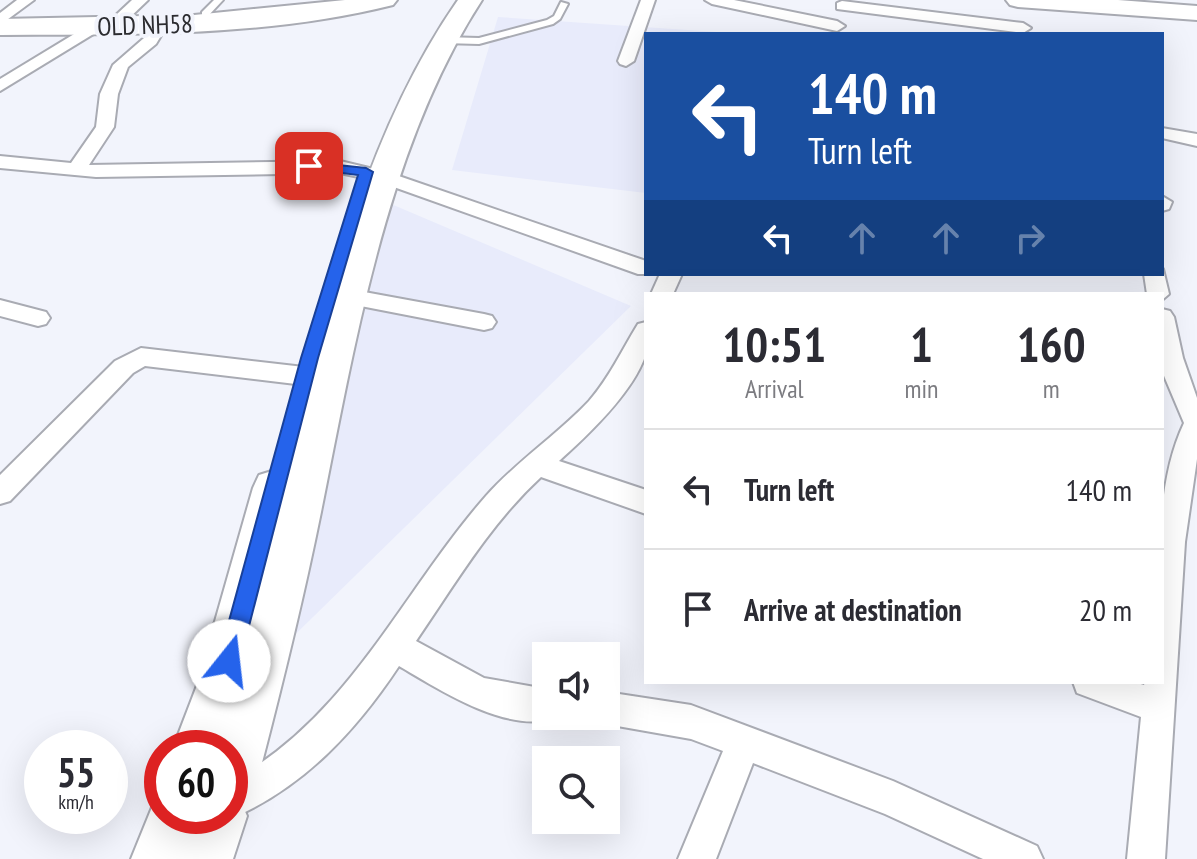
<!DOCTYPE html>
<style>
body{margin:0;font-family:"PT Sans Narrow",sans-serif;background:#f7f7f7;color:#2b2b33;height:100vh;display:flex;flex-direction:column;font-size:30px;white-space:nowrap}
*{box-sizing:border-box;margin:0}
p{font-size:26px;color:#7c7c81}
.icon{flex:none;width:44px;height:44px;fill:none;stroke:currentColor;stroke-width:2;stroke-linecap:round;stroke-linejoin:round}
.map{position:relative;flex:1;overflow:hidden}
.panel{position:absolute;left:644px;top:292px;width:520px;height:392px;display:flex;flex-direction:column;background:#fff;border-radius:0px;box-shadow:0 8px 32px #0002}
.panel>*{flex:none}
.guide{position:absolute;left:644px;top:32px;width:520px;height:244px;border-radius:0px;box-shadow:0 8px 32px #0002;background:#1a4fa0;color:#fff;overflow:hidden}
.controls{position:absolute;left:532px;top:642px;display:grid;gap:16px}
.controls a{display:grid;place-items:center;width:88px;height:88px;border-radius:0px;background:#fff;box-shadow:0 8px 32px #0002;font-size:40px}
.speed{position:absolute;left:24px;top:730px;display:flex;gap:16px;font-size:40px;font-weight:700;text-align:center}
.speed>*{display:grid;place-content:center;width:104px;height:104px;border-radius:50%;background:#fff;box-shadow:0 8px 32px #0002;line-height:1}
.speed small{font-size:20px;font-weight:400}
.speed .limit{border:12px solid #d22;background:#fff;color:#111}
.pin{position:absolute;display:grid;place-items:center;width:68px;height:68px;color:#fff;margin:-34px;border-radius:16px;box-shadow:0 4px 12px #0006}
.me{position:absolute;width:88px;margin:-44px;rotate:16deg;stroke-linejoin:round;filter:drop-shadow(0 0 6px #0008)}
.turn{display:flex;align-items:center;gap:28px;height:168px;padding:0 32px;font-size:36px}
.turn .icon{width:104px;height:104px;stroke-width:2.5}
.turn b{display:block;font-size:56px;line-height:68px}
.lanes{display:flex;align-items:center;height:76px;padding:0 32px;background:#0003;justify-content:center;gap:40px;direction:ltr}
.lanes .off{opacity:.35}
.eta{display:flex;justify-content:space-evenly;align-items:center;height:136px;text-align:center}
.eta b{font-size:48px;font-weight:800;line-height:56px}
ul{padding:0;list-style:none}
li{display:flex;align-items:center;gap:24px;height:120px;padding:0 32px;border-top:2px solid #e1e1e2}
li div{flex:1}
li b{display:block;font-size:30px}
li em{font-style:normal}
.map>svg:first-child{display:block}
.built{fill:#e8ebfb}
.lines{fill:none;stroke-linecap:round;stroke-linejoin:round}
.service-casing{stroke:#a9abb3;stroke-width:4}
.minor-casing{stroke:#a9abb3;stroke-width:4}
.primary-casing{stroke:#a9abb3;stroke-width:4}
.service{fill:#fff;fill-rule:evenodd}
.minor{fill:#fff;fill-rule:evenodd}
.primary{fill:#fff;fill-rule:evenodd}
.route{fill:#2563eb;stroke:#184099;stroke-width:2}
.labels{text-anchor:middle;stroke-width:8;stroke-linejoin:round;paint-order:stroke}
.far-street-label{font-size:26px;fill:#2c2c30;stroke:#f2f4fc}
</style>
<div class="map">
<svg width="1197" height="859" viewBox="0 0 1197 859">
<rect width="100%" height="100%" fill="#f2f4fc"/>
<g class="built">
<path d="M 498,17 L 746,34 L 646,34 L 646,193 L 452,170 Z"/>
<path d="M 384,201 L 631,306 L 265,664 Z"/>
</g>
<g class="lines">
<defs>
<g id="service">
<path d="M 214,0 L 223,0 L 208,16 L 202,16 L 202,12 Z"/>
<path d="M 561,2 L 568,4 L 560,19 L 553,24 L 479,44 L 443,43 L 439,40 L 443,37 L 479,38 L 547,20 L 554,16 Z"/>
</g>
<g id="minor">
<path d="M 17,0 L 34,0 L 0,25 L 0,13 Z"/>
<path d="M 132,0 L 148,0 L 126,21 L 116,21 L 116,15 Z"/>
<path d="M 641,0 L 655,0 L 634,61 L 626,66 L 620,64 L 618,61 Z"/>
<path d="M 705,0 L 734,0 L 837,21 L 845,26 L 837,31 L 712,4 Z"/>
<path d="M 842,1 L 1023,23 L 1031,28 L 1023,33 L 837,9 L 837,3 Z"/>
<path d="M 160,19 L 168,24 L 156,44 L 128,67 L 118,94 L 114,127 L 89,165 L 340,161 L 390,173 L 646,261 L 646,274 L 654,274 L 638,274 L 377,181 L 340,173 L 96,177 L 0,168 L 0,156 L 71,163 L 96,127 L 100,94 L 113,65 L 144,38 L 155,21 Z"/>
<path d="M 94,22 L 102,27 L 100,30 L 0,91 L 0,79 Z"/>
<path d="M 1162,128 L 1197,134 L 1197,146 L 1162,138 Z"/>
<path d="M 1162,196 L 1172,202 L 1169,209 L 1162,211 Z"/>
<path d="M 1163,269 L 1169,294 L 1162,300 L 1162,294 L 1147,294 L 1144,274 L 1162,274 Z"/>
<path d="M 660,274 L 682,274 L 673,294 L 651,294 Z"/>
<path d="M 348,289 L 484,314 L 492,316 L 496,322 L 492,328 L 484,330 L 340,302 L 337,297 L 340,292 Z"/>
<path d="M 0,300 L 46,312 L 50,318 L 46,324 L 38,326 L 0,316 Z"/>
<path d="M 1162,309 L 1170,311 L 1174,317 L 1183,358 L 1197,398 L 1197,459 L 1185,542 L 1165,859 L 1127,859 L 1141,717 L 1077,693 L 1073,682 L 1134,682 L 1144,685 L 1145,682 L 1162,682 C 1162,600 1149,497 1184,423 L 1162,371 Z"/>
<path d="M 646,322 C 646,331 648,344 646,353 C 635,391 587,436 559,461 L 646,490 L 646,514 L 541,477 C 490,524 455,584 416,641 L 484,678 L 546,689 L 546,716 L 558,717 C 510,736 440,690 399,666 C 356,731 303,788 230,819 L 223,816 L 230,816 L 230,782 C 349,718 401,593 486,496 C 517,461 557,435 589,401 C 609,378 622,350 638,324 Z"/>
<path d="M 141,348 L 304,367 L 313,370 L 316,376 L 313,382 L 304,385 L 145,366 L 133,373 L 10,501 L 0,504 L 0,475 L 115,361 Z"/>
<path d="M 606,692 L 691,705 L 893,781 L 1037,846 L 1043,859 L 983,859 L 885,814 L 753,763 L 716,859 L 678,859 L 723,751 L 691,739 L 606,724 L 594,720 L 593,716 L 606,716 Z"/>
</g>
<g id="primary">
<path d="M 345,0 L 397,0 L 393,5 C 266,37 130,34 0,35 L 0,19 L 194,15 Z"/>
<path d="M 458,0 L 482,0 C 387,146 355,343 321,512 C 303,601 281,690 258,778 L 250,798 L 241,802 L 247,816 L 233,859 L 131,859 L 157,795 L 162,794 L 162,816 L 230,816 L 230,748 L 173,748 L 196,688 L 253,488 L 259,475 L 275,470 L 285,473 C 324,312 362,138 458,0 Z"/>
<path d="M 1006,0 L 1118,0 L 1197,6 L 1197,20 L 1018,7 L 1010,5 Z"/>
</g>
</defs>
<use href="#service" class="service-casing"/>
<use href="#minor" class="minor-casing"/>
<use href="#primary" class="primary-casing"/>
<use href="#service" class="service"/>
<use href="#minor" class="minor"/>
<use href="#primary" class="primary"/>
</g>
<path class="route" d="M 309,162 L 366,168 L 373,172 L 318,358 L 240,661 L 237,669 L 229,672 L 221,669 L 218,661 L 301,358 L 358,175 L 304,168 L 302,166 Z"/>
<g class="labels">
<g class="far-street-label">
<text transform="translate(145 25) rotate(-2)" y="9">OLD NH58</text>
</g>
</g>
</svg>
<div class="controls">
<a><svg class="icon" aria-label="sound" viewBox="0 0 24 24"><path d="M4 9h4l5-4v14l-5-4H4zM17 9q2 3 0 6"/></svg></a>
<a><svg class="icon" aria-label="search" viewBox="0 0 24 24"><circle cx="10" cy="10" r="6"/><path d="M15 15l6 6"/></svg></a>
</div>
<div class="speed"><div>55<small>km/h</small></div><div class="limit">60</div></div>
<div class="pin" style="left:309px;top:166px;background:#d93025"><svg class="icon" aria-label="arrive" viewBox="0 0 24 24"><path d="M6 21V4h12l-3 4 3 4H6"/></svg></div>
<svg class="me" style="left:229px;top:661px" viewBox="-20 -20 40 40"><circle r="19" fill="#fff"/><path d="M0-13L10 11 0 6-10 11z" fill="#2563eb"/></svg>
<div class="guide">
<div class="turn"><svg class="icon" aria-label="left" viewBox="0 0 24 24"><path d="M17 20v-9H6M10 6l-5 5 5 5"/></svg><div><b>140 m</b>Turn left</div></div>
<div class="lanes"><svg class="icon" aria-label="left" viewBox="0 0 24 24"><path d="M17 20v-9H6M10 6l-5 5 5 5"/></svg><svg class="icon off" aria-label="ahead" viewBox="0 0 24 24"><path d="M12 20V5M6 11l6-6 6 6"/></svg><svg class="icon off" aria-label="ahead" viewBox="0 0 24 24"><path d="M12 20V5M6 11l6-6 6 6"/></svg><svg class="icon off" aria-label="right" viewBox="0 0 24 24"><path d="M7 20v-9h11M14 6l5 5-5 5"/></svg></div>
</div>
<section class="panel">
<div class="eta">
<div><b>10:51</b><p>Arrival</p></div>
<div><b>1</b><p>min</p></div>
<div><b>160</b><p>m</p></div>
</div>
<ul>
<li><svg class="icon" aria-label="left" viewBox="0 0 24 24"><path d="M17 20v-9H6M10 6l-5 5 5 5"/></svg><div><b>Turn left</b></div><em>140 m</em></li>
<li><svg class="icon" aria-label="arrive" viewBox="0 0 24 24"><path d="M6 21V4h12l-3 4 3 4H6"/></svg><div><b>Arrive at destination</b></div><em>20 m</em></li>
</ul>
</section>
</div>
